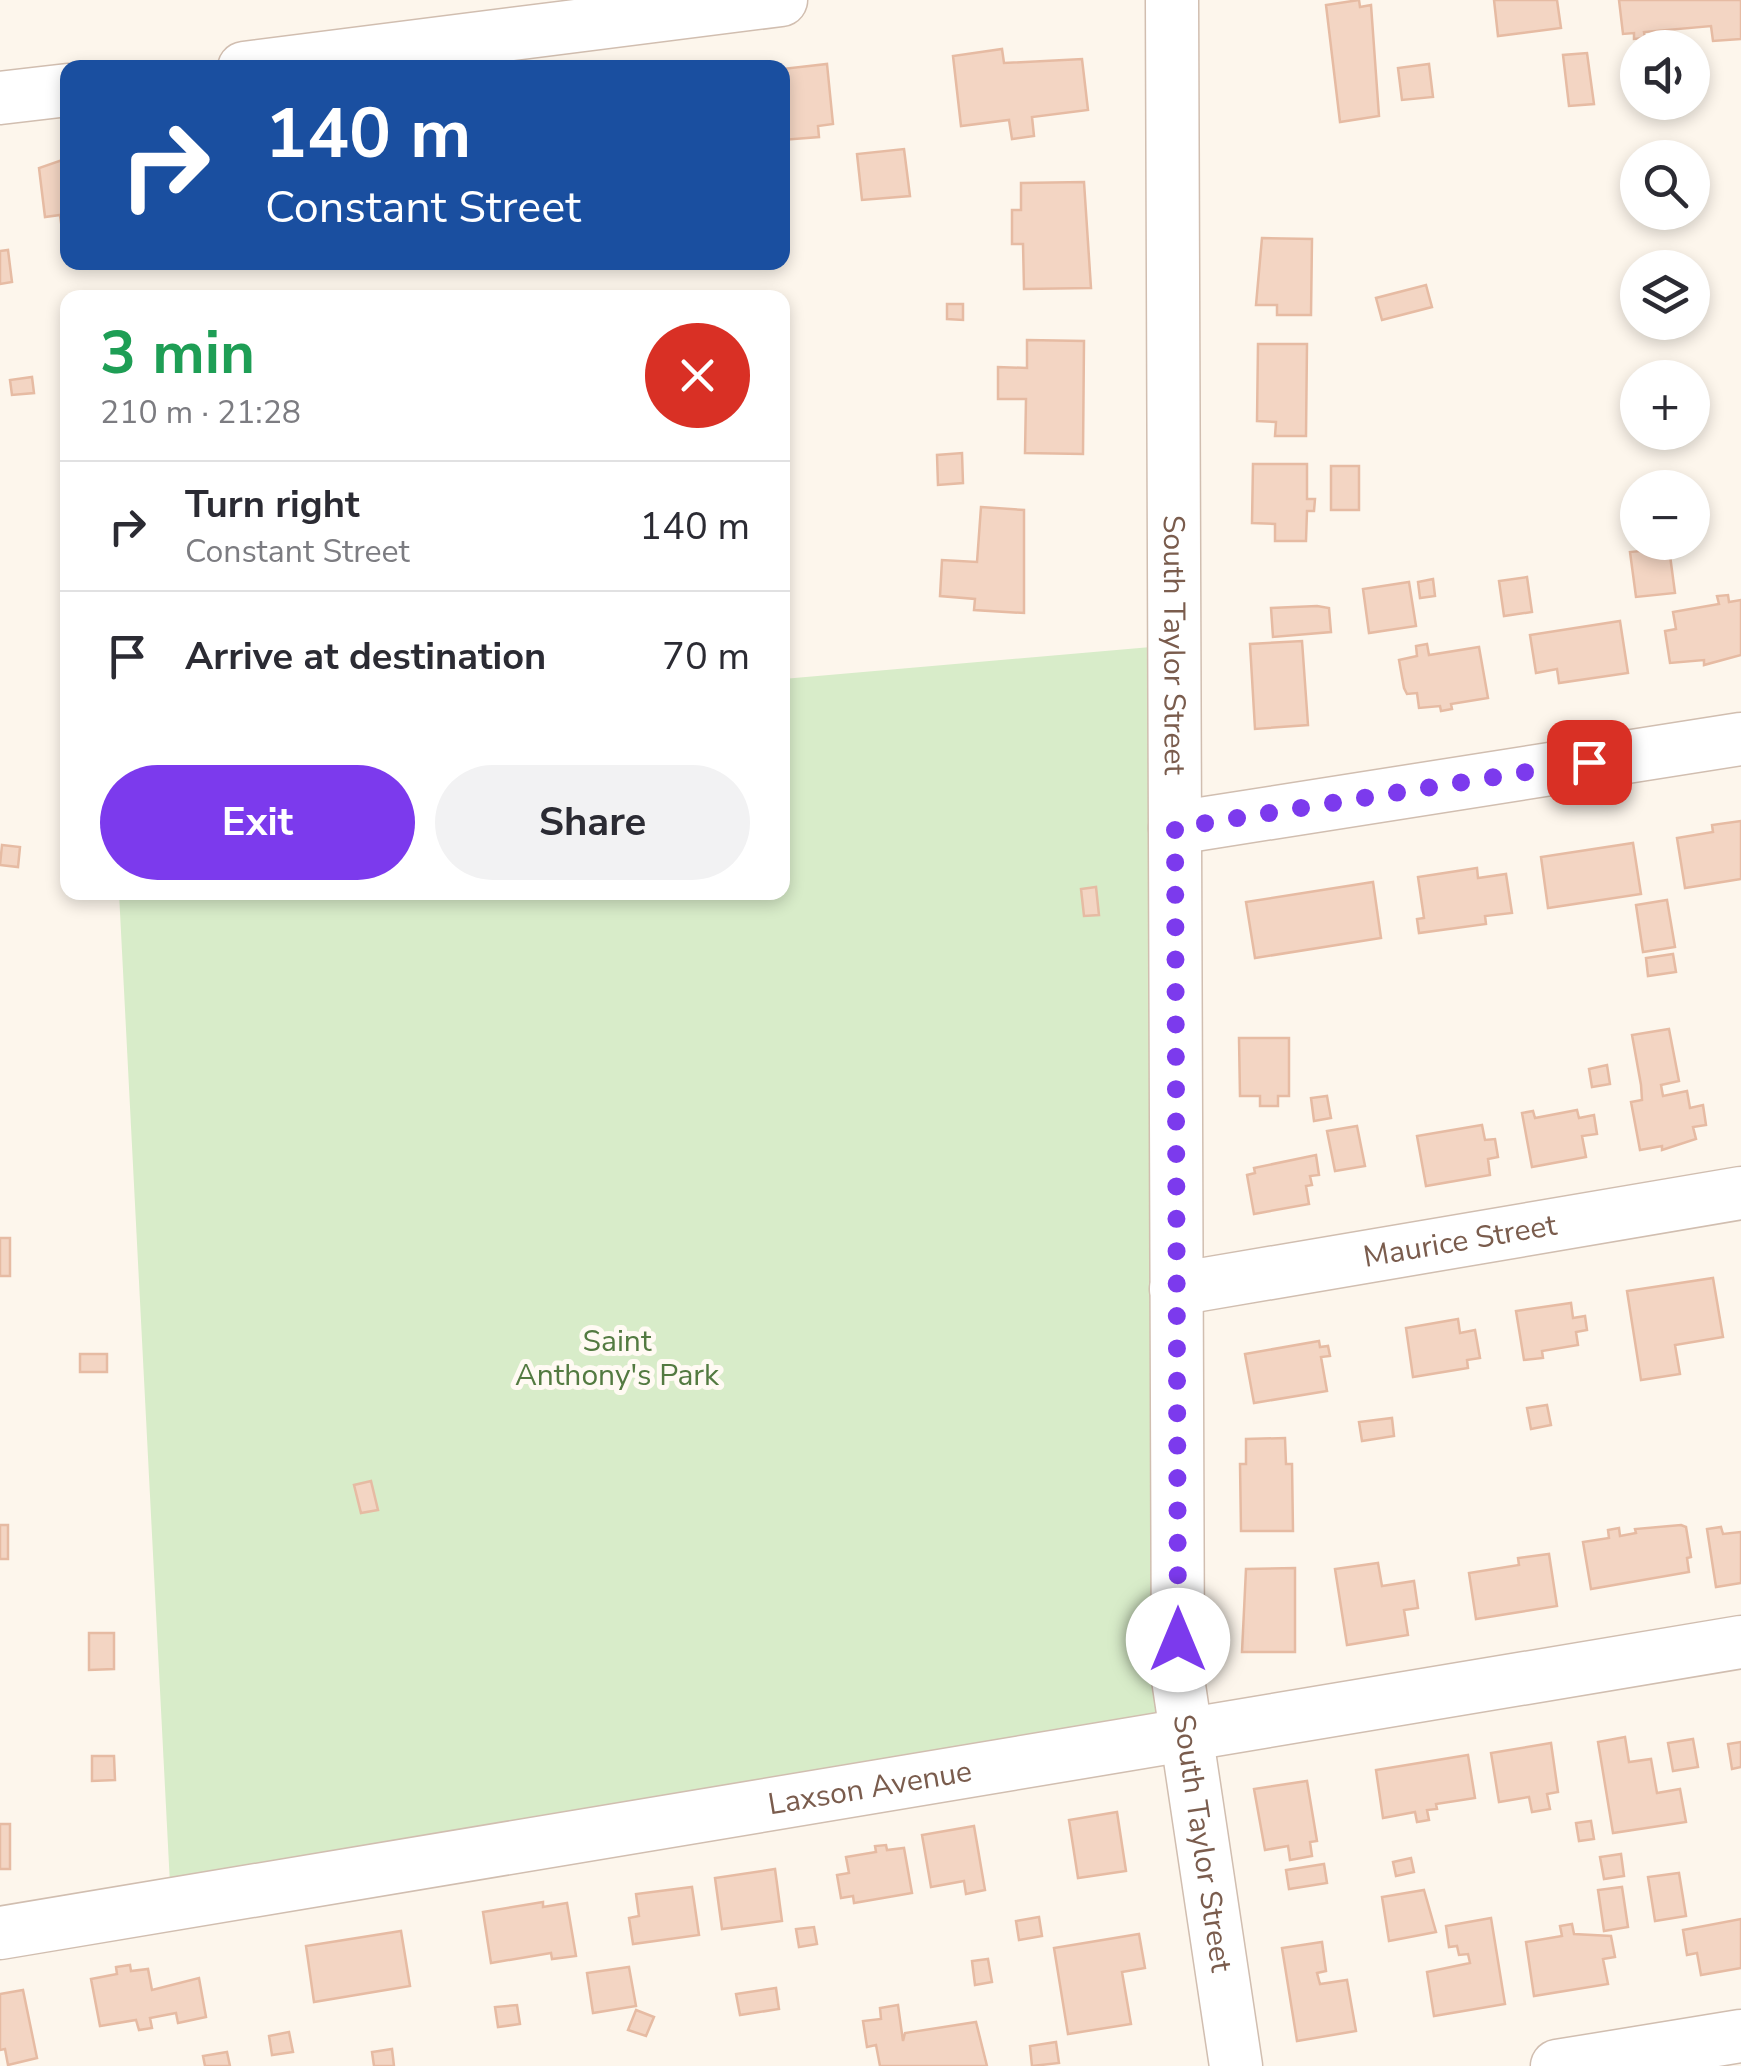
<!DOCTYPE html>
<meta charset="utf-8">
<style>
body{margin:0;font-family:"Nunito Sans",sans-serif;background:#f2f2f3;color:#2b2b33;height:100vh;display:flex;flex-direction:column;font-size:38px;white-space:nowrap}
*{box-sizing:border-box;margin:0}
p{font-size:32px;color:#7c7c81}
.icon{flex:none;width:55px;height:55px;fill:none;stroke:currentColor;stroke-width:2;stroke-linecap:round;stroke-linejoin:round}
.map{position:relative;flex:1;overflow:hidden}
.panel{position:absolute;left:60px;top:290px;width:730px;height:610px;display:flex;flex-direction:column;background:#fff;border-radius:20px;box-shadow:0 5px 15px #0003}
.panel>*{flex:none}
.guide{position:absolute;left:60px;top:60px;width:730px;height:210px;border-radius:20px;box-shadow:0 5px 15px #0003;background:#1a4fa0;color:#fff;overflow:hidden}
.buttons{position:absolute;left:1620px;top:30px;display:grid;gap:20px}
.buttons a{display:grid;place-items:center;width:90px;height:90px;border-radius:50%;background:#fff;box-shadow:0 5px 15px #0003;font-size:50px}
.pin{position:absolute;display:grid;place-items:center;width:85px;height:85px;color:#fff;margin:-42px;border-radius:20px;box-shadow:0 5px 15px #0006}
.me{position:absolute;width:110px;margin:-55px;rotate:0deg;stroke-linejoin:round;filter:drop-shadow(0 0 8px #0008)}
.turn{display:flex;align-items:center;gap:35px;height:210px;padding:0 40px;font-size:45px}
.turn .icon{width:130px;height:130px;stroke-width:2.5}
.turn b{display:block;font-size:70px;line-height:85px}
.round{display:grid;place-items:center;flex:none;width:105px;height:105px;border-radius:52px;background:#f2f2f3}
.summary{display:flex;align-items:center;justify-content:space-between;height:170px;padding:0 40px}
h1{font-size:60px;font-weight:700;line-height:75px;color:#1e9e55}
.action{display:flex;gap:20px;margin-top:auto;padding:20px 40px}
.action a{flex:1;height:115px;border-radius:60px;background:#7c3aed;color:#fff;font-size:40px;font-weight:700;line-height:115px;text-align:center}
.action a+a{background:#f2f2f3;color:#2b2b33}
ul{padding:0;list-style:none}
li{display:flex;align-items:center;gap:30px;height:130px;padding:0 40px;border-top:2px solid #e1e1e2}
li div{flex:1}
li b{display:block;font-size:38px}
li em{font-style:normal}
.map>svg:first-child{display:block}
.green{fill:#d8ecc9}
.building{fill:#f3d5c3;stroke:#e6bba3;stroke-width:2.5}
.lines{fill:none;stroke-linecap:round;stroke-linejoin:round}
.minor-casing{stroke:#d1beb0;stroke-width:55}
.minor{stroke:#fff;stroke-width:52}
.route{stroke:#7c3aed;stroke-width:18;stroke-dasharray:0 32.4}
.labels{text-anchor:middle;stroke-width:10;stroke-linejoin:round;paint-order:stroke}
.street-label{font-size:30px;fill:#7a5c4d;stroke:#fffaf3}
.park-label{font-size:30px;fill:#537a41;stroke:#fffaf3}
</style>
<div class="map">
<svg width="1741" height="2066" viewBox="0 0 1741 2066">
<rect width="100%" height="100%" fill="#fdf6ec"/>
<path class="green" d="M 1174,645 L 1183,1735 L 171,1904 L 119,893 L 782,892 L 783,679 Z"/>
<g class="building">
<path d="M 1359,0 L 1360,7 L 1371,5 L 1379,116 L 1340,122 L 1326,5 Z"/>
<path d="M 1494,0 L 1557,0 L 1561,28 L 1498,36 Z"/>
<path d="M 1619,0 L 1741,0 L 1741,39 L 1713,41 L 1711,26 L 1644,32 L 1645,38 L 1634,39 L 1634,33 L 1623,34 Z"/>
<path d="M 1002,49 L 1004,63 L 1082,59 L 1088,110 L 1032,117 L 1034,136 L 1012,139 L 1009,120 L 961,126 L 953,56 Z"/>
<path d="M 1587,53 L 1594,104 L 1569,106 L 1563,55 Z"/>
<path d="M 827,64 L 833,124 L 818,126 L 819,137 L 782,140 L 782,69 Z"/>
<path d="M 1429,64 L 1433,97 L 1402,100 L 1398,68 Z"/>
<path d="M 904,149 L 910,196 L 862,200 L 857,154 Z"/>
<path d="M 68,158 L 68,259 L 66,259 L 60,215 L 45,217 L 39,168 Z"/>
<path d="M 1084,182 L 1091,288 L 1024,289 L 1023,244 L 1012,244 L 1012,210 L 1021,210 L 1021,183 Z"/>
<path d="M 1262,238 L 1312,239 L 1311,315 L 1277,315 L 1277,305 L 1256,305 Z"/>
<path d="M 8,250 L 12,282 L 0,284 L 0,251 Z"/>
<path d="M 1426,285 L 1432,307 L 1382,320 L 1376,298 Z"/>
<path d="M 947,304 L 963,304 L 963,320 L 947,319 Z"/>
<path d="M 1027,340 L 1084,341 L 1083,454 L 1025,453 L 1026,399 L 998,399 L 998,367 L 1027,368 Z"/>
<path d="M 1258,344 L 1307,344 L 1306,436 L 1275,436 L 1276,422 L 1257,421 Z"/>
<path d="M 32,377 L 34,393 L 12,395 L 10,380 Z"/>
<path d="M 962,453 L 963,483 L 938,485 L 937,455 Z"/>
<path d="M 1253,464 L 1307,464 L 1307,499 L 1315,499 L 1314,511 L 1307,511 L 1306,541 L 1275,541 L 1275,524 L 1252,523 Z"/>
<rect x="1331" y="466" width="28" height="44"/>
<path d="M 981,507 L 1024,510 L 1024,613 L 974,610 L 975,599 L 940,596 L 942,560 L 977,562 Z"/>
<path d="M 1669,548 L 1675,593 L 1636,597 L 1630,552 Z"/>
<path d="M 1527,577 L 1532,612 L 1504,616 L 1499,581 Z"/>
<path d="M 1433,579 L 1435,596 L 1420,598 L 1418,582 Z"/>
<path d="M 1409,582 L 1416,626 L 1369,633 L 1363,589 Z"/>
<path d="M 1728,595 L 1729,602 L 1741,600 L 1741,655 L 1704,665 L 1704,660 L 1670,663 L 1665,631 L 1676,629 L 1673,612 L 1719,604 L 1717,596 Z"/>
<path d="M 1317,606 L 1329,608 L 1331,632 L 1273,637 L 1271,608 Z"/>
<path d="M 1620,621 L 1628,673 L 1559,683 L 1557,669 L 1536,673 L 1530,635 Z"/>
<path d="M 1302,641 L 1308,725 L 1255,729 L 1250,644 Z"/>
<path d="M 1427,644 L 1429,655 L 1479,647 L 1488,698 L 1451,704 L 1452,709 L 1441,711 L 1440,706 L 1419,708 L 1417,693 L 1407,694 L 1404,688 L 1399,660 L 1417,656 L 1416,646 Z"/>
<path d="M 1741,821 L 1741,879 L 1685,888 L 1677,838 L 1713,832 L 1712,825 Z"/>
<path d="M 1633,843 L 1641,894 L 1548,908 L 1541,857 Z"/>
<path d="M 2,845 L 20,847 L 18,867 L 0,865 Z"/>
<path d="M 1477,868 L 1478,878 L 1506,874 L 1512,913 L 1485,916 L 1486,924 L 1419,933 L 1417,919 L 1424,918 L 1418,877 Z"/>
<path d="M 1373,882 L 1381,938 L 1255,958 L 1246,902 Z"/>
<path d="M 1096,887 L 1099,915 L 1084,916 L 1081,889 Z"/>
<path d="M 1667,900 L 1675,947 L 1643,952 L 1636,905 Z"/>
<path d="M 1673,954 L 1676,972 L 1648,976 L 1646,958 Z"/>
<path d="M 1669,1029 L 1679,1081 L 1661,1085 L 1663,1096 L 1687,1091 L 1690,1108 L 1703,1105 L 1706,1125 L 1693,1127 L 1696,1139 L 1662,1150 L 1662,1146 L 1640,1150 L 1631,1102 L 1642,1100 L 1641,1085 L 1632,1035 Z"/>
<path d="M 1239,1038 L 1289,1038 L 1289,1096 L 1278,1096 L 1278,1106 L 1260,1106 L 1260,1096 L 1240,1096 Z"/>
<path d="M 1607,1065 L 1610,1084 L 1592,1087 L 1589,1069 Z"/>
<path d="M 1327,1096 L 1331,1118 L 1314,1121 L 1311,1098 Z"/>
<path d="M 1577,1110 L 1579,1118 L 1594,1115 L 1597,1134 L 1582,1136 L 1586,1157 L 1532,1167 L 1522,1113 L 1533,1111 L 1535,1118 Z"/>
<path d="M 1482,1125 L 1485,1140 L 1495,1139 L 1498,1157 L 1488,1159 L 1490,1175 L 1426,1186 L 1417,1136 Z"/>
<path d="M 1357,1126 L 1365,1166 L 1335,1171 L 1327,1131 Z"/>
<path d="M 1316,1155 L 1319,1175 L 1310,1176 L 1312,1185 L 1306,1186 L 1309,1204 L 1254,1214 L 1247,1175 L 1255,1173 L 1254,1168 Z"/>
<rect x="0" y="1238" width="10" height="38"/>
<path d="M 1713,1278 L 1723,1337 L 1675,1345 L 1680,1374 L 1641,1380 L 1627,1291 Z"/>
<path d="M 1571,1303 L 1573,1318 L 1585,1316 L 1587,1330 L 1576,1332 L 1578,1345 L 1542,1351 L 1543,1358 L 1524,1360 L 1516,1311 Z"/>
<path d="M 1458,1319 L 1460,1333 L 1475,1330 L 1480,1358 L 1467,1360 L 1468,1368 L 1413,1377 L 1406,1328 Z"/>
<path d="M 1319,1341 L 1320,1347 L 1328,1346 L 1330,1356 L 1321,1357 L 1327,1391 L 1254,1403 L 1245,1354 Z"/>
<rect x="80" y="1354" width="27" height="18"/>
<path d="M 1547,1405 L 1551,1425 L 1531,1429 L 1527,1408 Z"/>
<path d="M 1392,1418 L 1394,1436 L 1362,1441 L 1359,1422 Z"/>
<path d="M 1285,1438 L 1286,1464 L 1292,1464 L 1293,1531 L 1241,1531 L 1240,1464 L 1246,1464 L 1246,1439 Z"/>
<path d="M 371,1481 L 378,1510 L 361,1513 L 354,1485 Z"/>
<rect x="0" y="1525" width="8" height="34"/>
<path d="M 1681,1525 L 1686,1527 L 1691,1557 L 1687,1558 L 1689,1572 L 1591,1589 L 1583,1542 L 1609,1538 L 1608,1530 L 1619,1528 L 1620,1536 L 1636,1533 L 1635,1529 Z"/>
<path d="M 1721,1527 L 1723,1534 L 1741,1532 L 1741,1583 L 1716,1587 L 1707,1529 Z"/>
<path d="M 1549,1554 L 1557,1606 L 1476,1619 L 1469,1573 L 1519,1565 L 1518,1558 Z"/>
<path d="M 1378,1563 L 1382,1586 L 1414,1581 L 1418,1608 L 1404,1610 L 1408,1635 L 1347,1645 L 1335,1569 Z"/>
<path d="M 1295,1568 L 1295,1652 L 1242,1652 L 1246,1569 Z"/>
<path d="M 89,1633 L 114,1633 L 114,1669 L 89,1670 Z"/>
<path d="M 1625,1737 L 1629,1762 L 1651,1759 L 1657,1793 L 1680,1789 L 1686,1822 L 1613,1833 L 1598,1742 Z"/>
<path d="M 1693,1739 L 1698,1767 L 1673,1771 L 1668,1743 Z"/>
<path d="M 1741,1742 L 1741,1767 L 1732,1769 L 1728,1744 Z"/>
<path d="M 1551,1743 L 1558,1792 L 1547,1794 L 1550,1809 L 1532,1812 L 1529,1797 L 1499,1802 L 1491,1753 Z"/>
<path d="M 1468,1755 L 1475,1798 L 1436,1804 L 1437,1809 L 1427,1810 L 1429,1820 L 1417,1822 L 1415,1812 L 1383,1818 L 1376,1770 Z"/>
<path d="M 92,1756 L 114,1756 L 115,1780 L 92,1781 Z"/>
<path d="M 1307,1781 L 1317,1841 L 1310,1842 L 1312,1856 L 1290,1860 L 1288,1846 L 1265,1850 L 1254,1789 Z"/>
<path d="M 1117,1812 L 1126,1871 L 1078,1878 L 1069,1820 Z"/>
<path d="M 1591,1821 L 1594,1839 L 1579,1841 L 1576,1823 Z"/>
<rect x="0" y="1824" width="10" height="45"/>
<path d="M 974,1826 L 985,1890 L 966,1894 L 964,1881 L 931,1887 L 922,1835 Z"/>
<path d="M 886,1845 L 887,1850 L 904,1848 L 912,1893 L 854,1903 L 853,1896 L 841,1898 L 837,1875 L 849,1873 L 846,1857 L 876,1852 L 875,1846 Z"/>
<path d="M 1621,1854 L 1624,1876 L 1604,1879 L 1600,1857 Z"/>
<path d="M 1411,1858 L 1414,1872 L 1396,1876 L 1393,1862 Z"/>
<path d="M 1324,1864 L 1327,1883 L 1289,1889 L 1286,1870 Z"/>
<path d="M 775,1869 L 782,1921 L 722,1929 L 715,1878 Z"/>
<path d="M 1679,1873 L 1686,1916 L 1655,1921 L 1648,1877 Z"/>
<path d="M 692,1887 L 699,1935 L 633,1944 L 629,1918 L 639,1916 L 636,1894 Z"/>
<path d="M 1622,1887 L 1628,1927 L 1604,1931 L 1598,1890 Z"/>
<path d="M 1424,1890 L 1436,1932 L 1389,1941 L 1382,1897 Z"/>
<path d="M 543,1902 L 543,1907 L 567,1903 L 576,1956 L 552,1959 L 551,1953 L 491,1963 L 483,1912 Z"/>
<path d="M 1039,1917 L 1042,1936 L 1019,1940 L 1016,1921 Z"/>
<path d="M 1491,1918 L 1505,2004 L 1434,2016 L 1427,1972 L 1470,1963 L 1468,1954 L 1459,1955 L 1457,1946 L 1449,1947 L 1446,1926 Z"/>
<path d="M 1741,1919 L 1741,1968 L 1701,1975 L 1697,1953 L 1687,1955 L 1683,1930 Z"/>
<path d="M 1572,1924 L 1574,1934 L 1611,1936 L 1615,1957 L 1603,1959 L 1608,1984 L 1534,1996 L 1526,1942 L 1562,1936 L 1560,1926 Z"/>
<path d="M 814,1927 L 817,1944 L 799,1947 L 796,1929 Z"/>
<path d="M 401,1931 L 410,1986 L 314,2002 L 306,1946 Z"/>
<path d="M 1139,1934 L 1145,1968 L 1122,1972 L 1131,2024 L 1068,2034 L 1054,1948 Z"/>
<path d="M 1322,1942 L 1326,1971 L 1317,1973 L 1320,1984 L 1347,1980 L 1356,2031 L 1297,2041 L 1282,1948 Z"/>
<path d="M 988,1959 L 992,1982 L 975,1985 L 972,1961 Z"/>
<path d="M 130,1965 L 131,1971 L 148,1969 L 152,1990 L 199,1978 L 206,2017 L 178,2023 L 176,2013 L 150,2018 L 152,2028 L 139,2030 L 136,2020 L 100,2026 L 91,1979 L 117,1974 L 116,1967 Z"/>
<path d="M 629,1967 L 636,2006 L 593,2013 L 587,1973 Z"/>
<path d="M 776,1988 L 779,2009 L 740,2015 L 736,1994 Z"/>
<path d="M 23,1990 L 37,2058 L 8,2065 L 5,2049 L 0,2050 L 0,1994 Z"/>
<path d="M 517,2005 L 520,2024 L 498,2027 L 495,2007 Z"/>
<path d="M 898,2005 L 903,2041 L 905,2033 L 976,2022 L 987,2066 L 880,2066 L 876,2045 L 867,2047 L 863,2021 L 881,2019 L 880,2008 Z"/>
<path d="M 636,2010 L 654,2017 L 646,2036 L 628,2030 Z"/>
<path d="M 289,2032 L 293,2052 L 272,2055 L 269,2036 Z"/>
<path d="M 1056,2042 L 1059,2063 L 1032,2066 L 1030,2046 Z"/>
<path d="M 392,2049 L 394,2066 L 374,2066 L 372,2052 Z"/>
<path d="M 227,2052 L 230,2066 L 205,2066 L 203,2056 Z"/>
</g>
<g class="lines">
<defs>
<g id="minor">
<path id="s1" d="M 1172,0 L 1178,1679 L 1236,2066"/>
<path d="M 244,68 L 781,0"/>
<path d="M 0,98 L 68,90"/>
<path d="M 1175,828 L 1741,739"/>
<path id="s2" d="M 1176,1289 L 1741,1193"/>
<path id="s3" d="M 0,1933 L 1741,1642"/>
<path d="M 1557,2066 L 1741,2036"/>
</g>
</defs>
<use href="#minor" class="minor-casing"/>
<use href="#minor" class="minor"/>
</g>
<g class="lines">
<path class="route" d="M 1178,1640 L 1175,828 L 1589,762"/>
</g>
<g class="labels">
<g class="street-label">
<text dy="10" stroke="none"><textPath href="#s1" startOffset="645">South Taylor Street</textPath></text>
<text dy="10" stroke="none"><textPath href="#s2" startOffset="288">Maurice Street</textPath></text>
<text dy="10" stroke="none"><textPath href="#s3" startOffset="882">Laxson Avenue</textPath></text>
<text dy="10" stroke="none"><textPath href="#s1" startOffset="1845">South Taylor Street</textPath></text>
</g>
<g class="park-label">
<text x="617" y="1351">Saint<tspan x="617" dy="34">Anthony's Park</tspan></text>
</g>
</g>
</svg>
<div class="buttons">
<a><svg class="icon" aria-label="sound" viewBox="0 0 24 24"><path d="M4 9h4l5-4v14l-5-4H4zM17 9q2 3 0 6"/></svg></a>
<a><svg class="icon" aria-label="search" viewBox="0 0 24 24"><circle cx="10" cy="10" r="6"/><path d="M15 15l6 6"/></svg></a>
<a><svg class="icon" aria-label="layers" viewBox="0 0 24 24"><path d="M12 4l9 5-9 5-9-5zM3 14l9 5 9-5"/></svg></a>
<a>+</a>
<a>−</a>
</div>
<div class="pin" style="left:1589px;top:762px;background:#d93025"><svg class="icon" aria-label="arrive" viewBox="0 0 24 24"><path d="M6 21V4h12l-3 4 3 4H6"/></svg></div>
<svg class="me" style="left:1178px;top:1640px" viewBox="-20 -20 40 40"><circle r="19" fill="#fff"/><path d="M0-13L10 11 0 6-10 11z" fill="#7c3aed"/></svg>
<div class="guide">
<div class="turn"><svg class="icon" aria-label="right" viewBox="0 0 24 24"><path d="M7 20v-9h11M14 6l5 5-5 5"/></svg><div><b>140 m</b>Constant Street</div></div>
</div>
<section class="panel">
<div class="summary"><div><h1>3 min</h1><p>210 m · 21:28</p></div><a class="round" style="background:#d93025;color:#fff"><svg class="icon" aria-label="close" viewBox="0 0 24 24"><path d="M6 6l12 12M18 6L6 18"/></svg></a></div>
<ul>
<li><svg class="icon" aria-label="right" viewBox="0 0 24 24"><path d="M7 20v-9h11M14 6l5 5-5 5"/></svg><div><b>Turn right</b><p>Constant Street</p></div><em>140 m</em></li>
<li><svg class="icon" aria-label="arrive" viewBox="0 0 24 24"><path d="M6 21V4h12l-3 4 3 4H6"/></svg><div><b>Arrive at destination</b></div><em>70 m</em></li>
</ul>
<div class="action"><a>Exit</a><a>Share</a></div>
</section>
</div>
